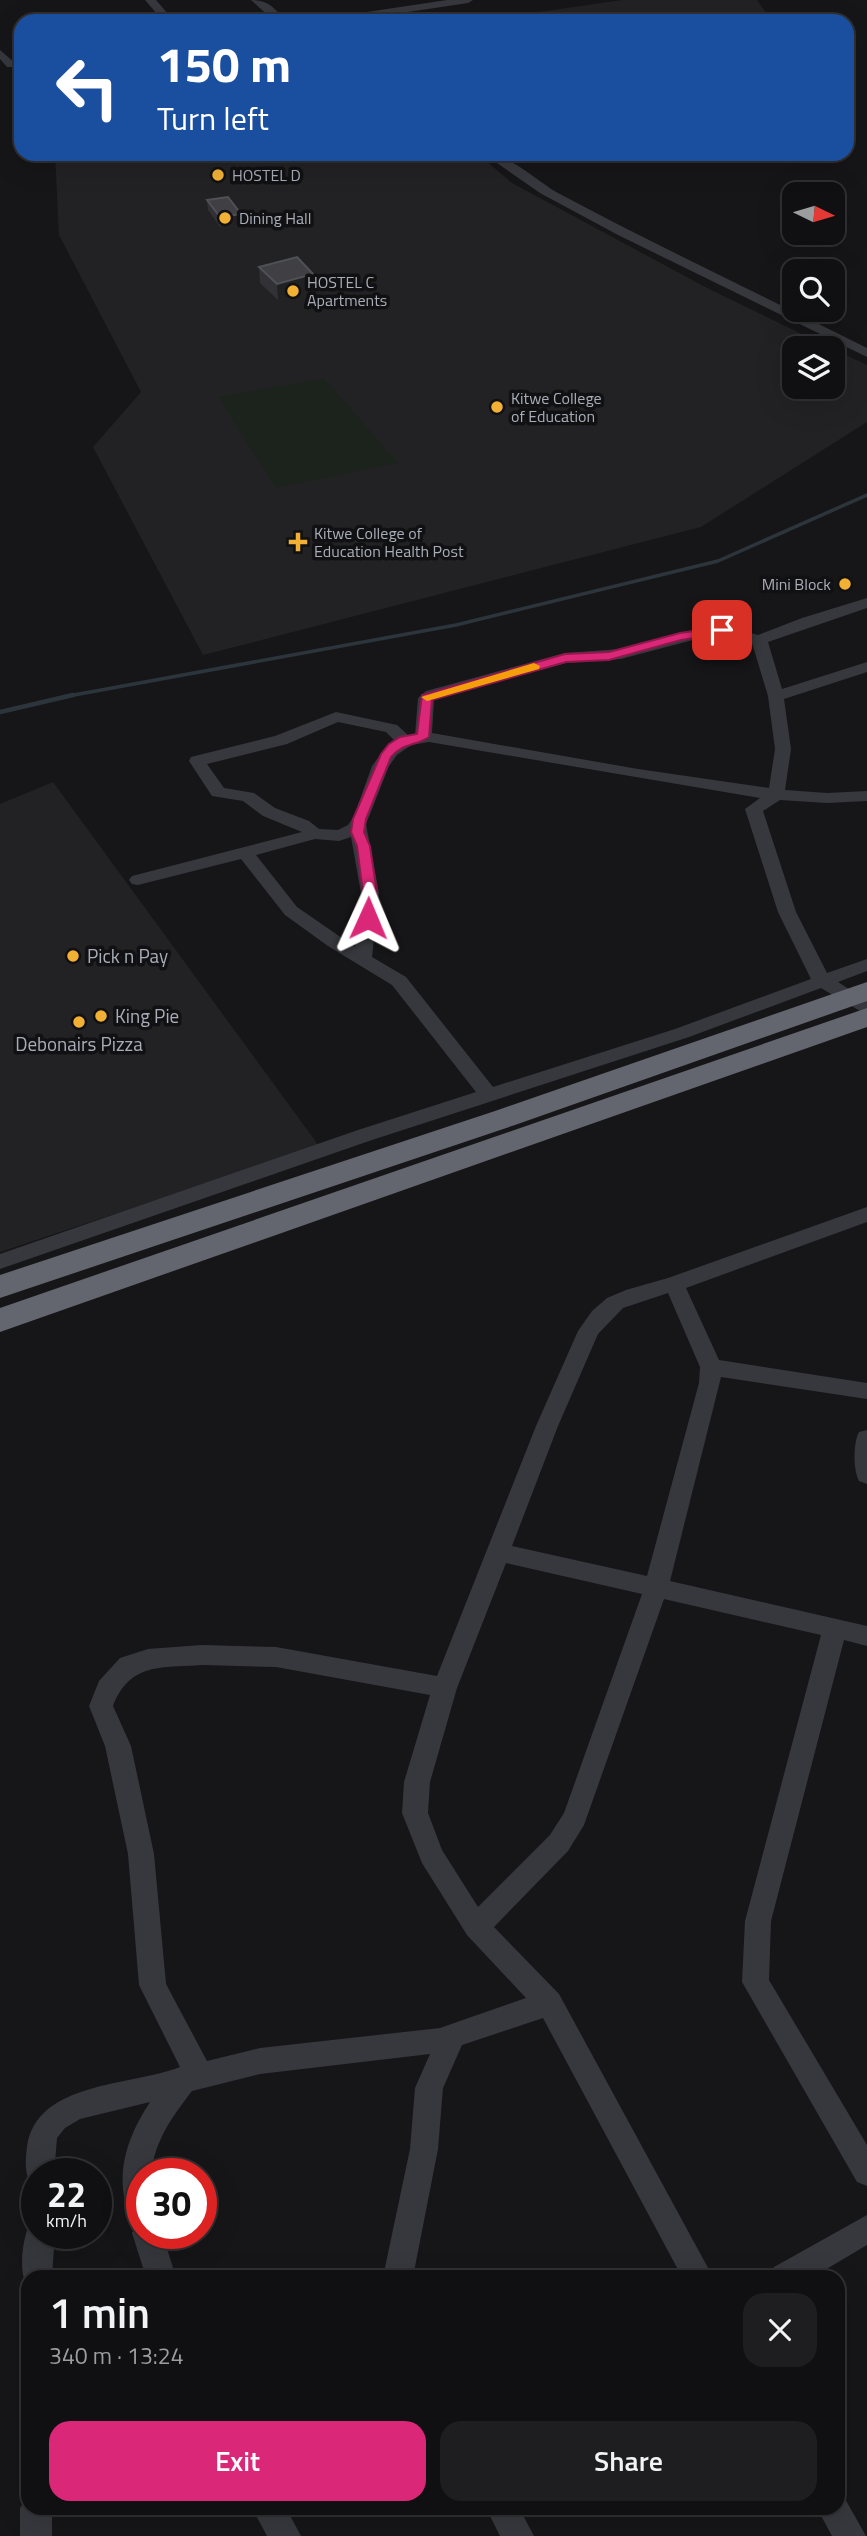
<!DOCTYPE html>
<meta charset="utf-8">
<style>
body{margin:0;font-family:"Titillium Web",sans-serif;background:#1e1e20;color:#f1f3f6;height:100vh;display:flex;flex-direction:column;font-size:26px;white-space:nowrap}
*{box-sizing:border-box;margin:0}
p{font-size:23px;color:#9c9d9f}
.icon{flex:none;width:38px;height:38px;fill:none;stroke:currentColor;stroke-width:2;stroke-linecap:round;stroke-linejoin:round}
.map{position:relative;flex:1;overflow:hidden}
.drawer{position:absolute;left:21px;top:2270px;width:824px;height:245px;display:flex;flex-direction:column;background:#101012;border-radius:21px;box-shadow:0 7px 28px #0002,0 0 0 2px #303032}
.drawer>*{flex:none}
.top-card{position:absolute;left:14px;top:14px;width:840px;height:147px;border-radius:21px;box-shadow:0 7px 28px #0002,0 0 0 2px #303032;background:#1a4fa0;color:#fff;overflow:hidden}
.needle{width:46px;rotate:95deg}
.fabs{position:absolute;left:782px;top:182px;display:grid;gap:14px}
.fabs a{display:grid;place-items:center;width:63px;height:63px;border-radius:14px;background:#101012;box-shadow:0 7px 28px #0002,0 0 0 2px #303032;font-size:35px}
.speed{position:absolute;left:21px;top:2158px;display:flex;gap:14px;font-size:35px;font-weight:700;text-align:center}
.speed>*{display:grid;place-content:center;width:91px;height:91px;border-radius:50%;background:#101012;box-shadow:0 7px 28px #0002,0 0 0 2px #303032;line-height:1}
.speed small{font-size:18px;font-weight:400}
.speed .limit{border:10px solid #d22;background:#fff;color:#111}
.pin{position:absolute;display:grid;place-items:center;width:60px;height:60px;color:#fff;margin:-30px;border-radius:14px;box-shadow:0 4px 10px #0006}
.me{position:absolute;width:77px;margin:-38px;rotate:1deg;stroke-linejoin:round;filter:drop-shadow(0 0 5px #0008)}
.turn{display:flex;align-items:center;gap:24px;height:147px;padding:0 28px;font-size:32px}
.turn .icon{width:91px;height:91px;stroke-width:2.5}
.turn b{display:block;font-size:49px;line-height:60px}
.round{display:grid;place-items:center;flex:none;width:74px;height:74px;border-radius:21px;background:#1e1e20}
.head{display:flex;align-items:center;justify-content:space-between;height:119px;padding:0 28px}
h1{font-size:42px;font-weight:600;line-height:52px}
.cta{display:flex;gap:14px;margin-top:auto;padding:14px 28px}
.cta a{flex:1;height:80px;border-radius:21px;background:#db2777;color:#fff;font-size:28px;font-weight:600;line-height:80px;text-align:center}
.cta a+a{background:#1e1e20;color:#f1f3f6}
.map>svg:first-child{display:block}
.built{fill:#222225}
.green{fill:#1c231d}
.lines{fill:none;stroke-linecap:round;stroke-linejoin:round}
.stream-far1{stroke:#2c353c;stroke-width:3.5}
.stream{stroke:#2c353c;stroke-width:4.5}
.minor{fill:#37383d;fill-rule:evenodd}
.highway{fill:#63666e;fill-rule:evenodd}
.wall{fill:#323236}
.shaded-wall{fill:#212124}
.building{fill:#3f3f44;stroke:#4f5156;stroke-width:2}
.route{fill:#db2777;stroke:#8e194d;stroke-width:2}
.slow{fill:#f59e0b}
.poi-dot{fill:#f2b134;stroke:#111113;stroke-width:2.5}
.labels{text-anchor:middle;stroke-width:7;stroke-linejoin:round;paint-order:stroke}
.far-poi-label{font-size:16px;fill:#a8adb8;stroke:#111113;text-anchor:start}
.poi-label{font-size:19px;fill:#a8adb8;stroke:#111113;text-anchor:start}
</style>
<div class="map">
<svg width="867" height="2536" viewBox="0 0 867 2536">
<rect width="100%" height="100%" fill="#161618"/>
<g class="built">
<path d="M 622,0 L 757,0 L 772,21 L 476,21 Z"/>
<path d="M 55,154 L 478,154 L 512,183 L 709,289 L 831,348 L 794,348 L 794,387 L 833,387 L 833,349 L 867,365 L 867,422 L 701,527 L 203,655 L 93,447 L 141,392 L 59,235 Z"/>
<path d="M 53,782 L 319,1146 L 0,1252 L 0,804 Z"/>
</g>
<path class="green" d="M 324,378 L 398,463 L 276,488 L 218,397 Z"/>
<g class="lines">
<path class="stream-far1" d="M 63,697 L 456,625 L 718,561 L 867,495"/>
<path class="stream" d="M 0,712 L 73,695"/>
<g class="minor">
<path d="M 145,0 L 156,0 L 174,21 L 163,21 Z"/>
<path d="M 251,0 C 268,0 275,8 285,21 L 274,21 Z"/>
<path d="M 447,0 L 473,0 L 468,3 L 348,21 L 342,18 L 347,15 Z"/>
<path d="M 0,50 L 15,63 L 15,67 L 7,67 L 0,59 Z"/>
<path d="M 484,154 C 511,154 535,180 558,193 C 659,247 764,296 867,348 L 867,357 L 618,235 L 540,193 Z"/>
<path d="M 867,598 L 867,608 L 768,642 L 782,689 L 867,662 L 867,672 L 784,699 L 791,749 L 785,790 L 827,793 L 867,791 L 867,801 L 827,803 L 780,800 L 763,811 L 796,912 L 827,973 L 867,959 L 867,971 L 838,982 L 867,1001 L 867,1015 L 821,988 L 689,1037 L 372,1140 L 0,1269 L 0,1254 L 358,1130 L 476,1092 L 392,985 L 328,946 L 285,915 L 241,859 L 138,885 L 132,884 L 129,880 L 132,876 L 302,832 L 263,816 L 243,801 L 212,796 L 189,761 L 191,757 L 275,736 L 336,712 L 397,725 L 409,736 L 415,735 L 418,698 L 426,691 L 565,653 L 620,649 L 707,626 L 722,625 L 758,635 L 802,618 ZM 722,635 L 752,643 L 768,696 L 775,749 L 769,788 L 638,769 L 432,733 L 434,700 L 438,697 L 566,663 L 621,659 L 708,636 ZM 338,722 L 386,732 L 395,741 L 385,748 L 372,766 L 354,816 L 348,825 L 338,830 L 319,829 L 309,821 L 275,808 L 254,793 L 224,788 L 207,764 L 287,744 ZM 429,742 L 760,798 L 745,809 L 778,912 L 811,979 L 675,1029 L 493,1087 L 406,977 L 372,957 L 379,893 L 366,824 L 389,766 L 397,755 L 411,745 ZM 351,837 L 361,893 L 355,947 L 297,907 L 256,855 L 315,839 L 339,841 Z"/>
<path d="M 867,1207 L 867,1222 L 686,1288 L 719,1360 L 867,1383 L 867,1399 L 721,1377 L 670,1581 L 867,1626 L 867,1646 L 844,1640 L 771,1921 L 769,1980 L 867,2145 L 867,2186 L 857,2182 L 742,1982 L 745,1921 L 821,1635 L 664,1599 L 584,1825 L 568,1851 L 494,1927 L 559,1994 L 713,2277 L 682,2277 L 543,2018 L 462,2045 L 443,2088 L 438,2149 L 413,2277 L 383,2277 L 410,2149 L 415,2088 L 430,2054 L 260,2074 L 192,2091 C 172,2117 155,2140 151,2174 L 142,2174 L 142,2233 L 162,2233 L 176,2277 L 146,2277 L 132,2233 L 135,2227 C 128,2221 127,2212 125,2202 C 117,2165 130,2133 150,2102 L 80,2119 L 65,2128 L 57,2138 L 54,2174 L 37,2174 L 37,2186 L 30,2184 C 25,2172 25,2160 27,2147 C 36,2081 132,2086 180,2067 L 139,1985 L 128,1854 L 105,1746 L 89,1706 L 99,1681 L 120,1658 L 148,1649 L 202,1645 L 276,1647 L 437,1676 L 536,1426 L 578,1331 L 592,1311 L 607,1298 L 626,1290 L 668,1278 ZM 668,1293 L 700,1367 L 699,1383 L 647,1576 L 512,1546 L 558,1426 L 598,1334 L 623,1308 ZM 506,1563 L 642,1594 L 564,1813 L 550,1835 L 478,1907 L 442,1850 L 428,1813 L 430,1782 L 457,1688 ZM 202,1665 L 276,1667 L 430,1695 L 404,1782 L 402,1813 L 422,1863 L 467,1935 L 526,1998 L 440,2028 L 260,2048 L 207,2061 L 166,1984 L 154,1854 L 131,1746 L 113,1706 C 130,1662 162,1668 202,1665 Z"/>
<path d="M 867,1430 L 867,1484 L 859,1481 C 853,1470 853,1443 859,1432 Z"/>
<path d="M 867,2215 L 867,2245 L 813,2277 L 769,2277 L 774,2267 Z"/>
<path d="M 37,2220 L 37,2233 L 55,2233 L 52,2277 L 28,2277 L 28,2288 C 18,2272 22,2240 30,2223 Z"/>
<path d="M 838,2494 L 844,2497 L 866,2536 L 832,2536 L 817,2508 L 838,2508 Z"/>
<path d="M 28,2496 L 28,2508 L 52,2508 L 52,2536 L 20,2536 L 20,2508 Z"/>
<path d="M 252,2508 L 286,2508 L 301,2536 L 267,2536 Z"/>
<path d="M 486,2508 L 519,2508 L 534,2536 L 500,2536 Z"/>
</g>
<g class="highway">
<path d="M 867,982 L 867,1001 L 515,1125 L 0,1298 L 0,1275 L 495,1111 Z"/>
<path d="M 867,1008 L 867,1027 L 0,1332 L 0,1308 Z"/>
</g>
</g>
<g class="wall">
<path d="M 207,200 L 241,225 L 221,228 L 208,210 Z"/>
<path d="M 259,267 L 314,290 L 278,300 L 260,283 Z"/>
</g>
<g class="shaded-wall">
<path d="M 241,214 L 241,225 L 221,228 L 220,217 Z"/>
<path d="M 313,274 L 314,290 L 278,300 L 277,284 Z"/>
</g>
<g class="building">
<path d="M 228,197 L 241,214 L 220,217 L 207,200 Z"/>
<path d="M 297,257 L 313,274 L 277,284 L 259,267 Z"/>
</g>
<path class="route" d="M 722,627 L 726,628 L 726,633 L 681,640 L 609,660 L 566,662 L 432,700 L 429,737 C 416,746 402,743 391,757 L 366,819 L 364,832 L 370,846 L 377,893 L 375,918 L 368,922 L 363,921 L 363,893 L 357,846 L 351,832 L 353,819 L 381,754 L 389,744 L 400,737 L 417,734 L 422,695 L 565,654 L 609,652 L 680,633 Z"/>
<path class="slow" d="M 534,663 L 540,666 L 539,669 L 427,701 L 421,697 Z"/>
<g class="poi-dot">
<circle cx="218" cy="175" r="7"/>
<circle cx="225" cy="218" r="7"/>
<circle cx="293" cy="291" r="7"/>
<circle cx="497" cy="407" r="7"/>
<path d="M294.5 531.5h7v7h7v7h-7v7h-7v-7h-7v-7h7z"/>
<circle cx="845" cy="584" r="7"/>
<circle cx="73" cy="956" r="7"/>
<circle cx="101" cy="1016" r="7"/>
<circle cx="79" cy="1022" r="7"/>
</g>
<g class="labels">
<g class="far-poi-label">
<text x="232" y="181">HOSTEL D</text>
<text x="239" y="224">Dining Hall</text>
<text x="307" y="288">HOSTEL C<tspan x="307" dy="18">Apartments</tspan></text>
<text x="511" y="404">Kitwe College<tspan x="511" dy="18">of Education</tspan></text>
<text x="314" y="539">Kitwe College of<tspan x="314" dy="18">Education Health Post</tspan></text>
<text x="831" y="590" text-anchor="end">Mini Block</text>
</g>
<g class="poi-label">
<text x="87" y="963">Pick n Pay</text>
<text x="115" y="1023">King Pie</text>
<text x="79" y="1051" text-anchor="middle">Debonairs Pizza</text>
</g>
</g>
</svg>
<div class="fabs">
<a><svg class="needle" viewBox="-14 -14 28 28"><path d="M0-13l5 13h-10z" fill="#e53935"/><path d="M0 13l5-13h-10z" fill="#9c9d9f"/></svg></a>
<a><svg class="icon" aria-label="search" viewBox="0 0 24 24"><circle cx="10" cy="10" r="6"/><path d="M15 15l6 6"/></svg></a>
<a><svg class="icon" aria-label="layers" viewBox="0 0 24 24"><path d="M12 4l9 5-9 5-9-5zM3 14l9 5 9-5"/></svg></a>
</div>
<div class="speed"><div>22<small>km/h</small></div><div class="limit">30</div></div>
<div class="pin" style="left:722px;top:630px;background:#d93025"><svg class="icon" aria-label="arrive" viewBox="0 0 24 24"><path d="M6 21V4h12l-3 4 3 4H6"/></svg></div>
<svg class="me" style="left:368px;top:918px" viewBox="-20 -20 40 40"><path d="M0-17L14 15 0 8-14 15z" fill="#db2777" stroke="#fff" stroke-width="4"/></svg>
<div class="top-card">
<div class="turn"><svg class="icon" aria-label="left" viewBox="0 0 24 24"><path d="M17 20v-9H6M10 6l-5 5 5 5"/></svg><div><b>150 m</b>Turn left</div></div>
</div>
<section class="drawer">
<div class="head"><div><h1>1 min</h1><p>340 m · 13:24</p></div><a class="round"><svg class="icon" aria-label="close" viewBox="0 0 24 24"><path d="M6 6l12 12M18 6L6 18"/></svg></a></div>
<div class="cta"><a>Exit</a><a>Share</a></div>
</section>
</div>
